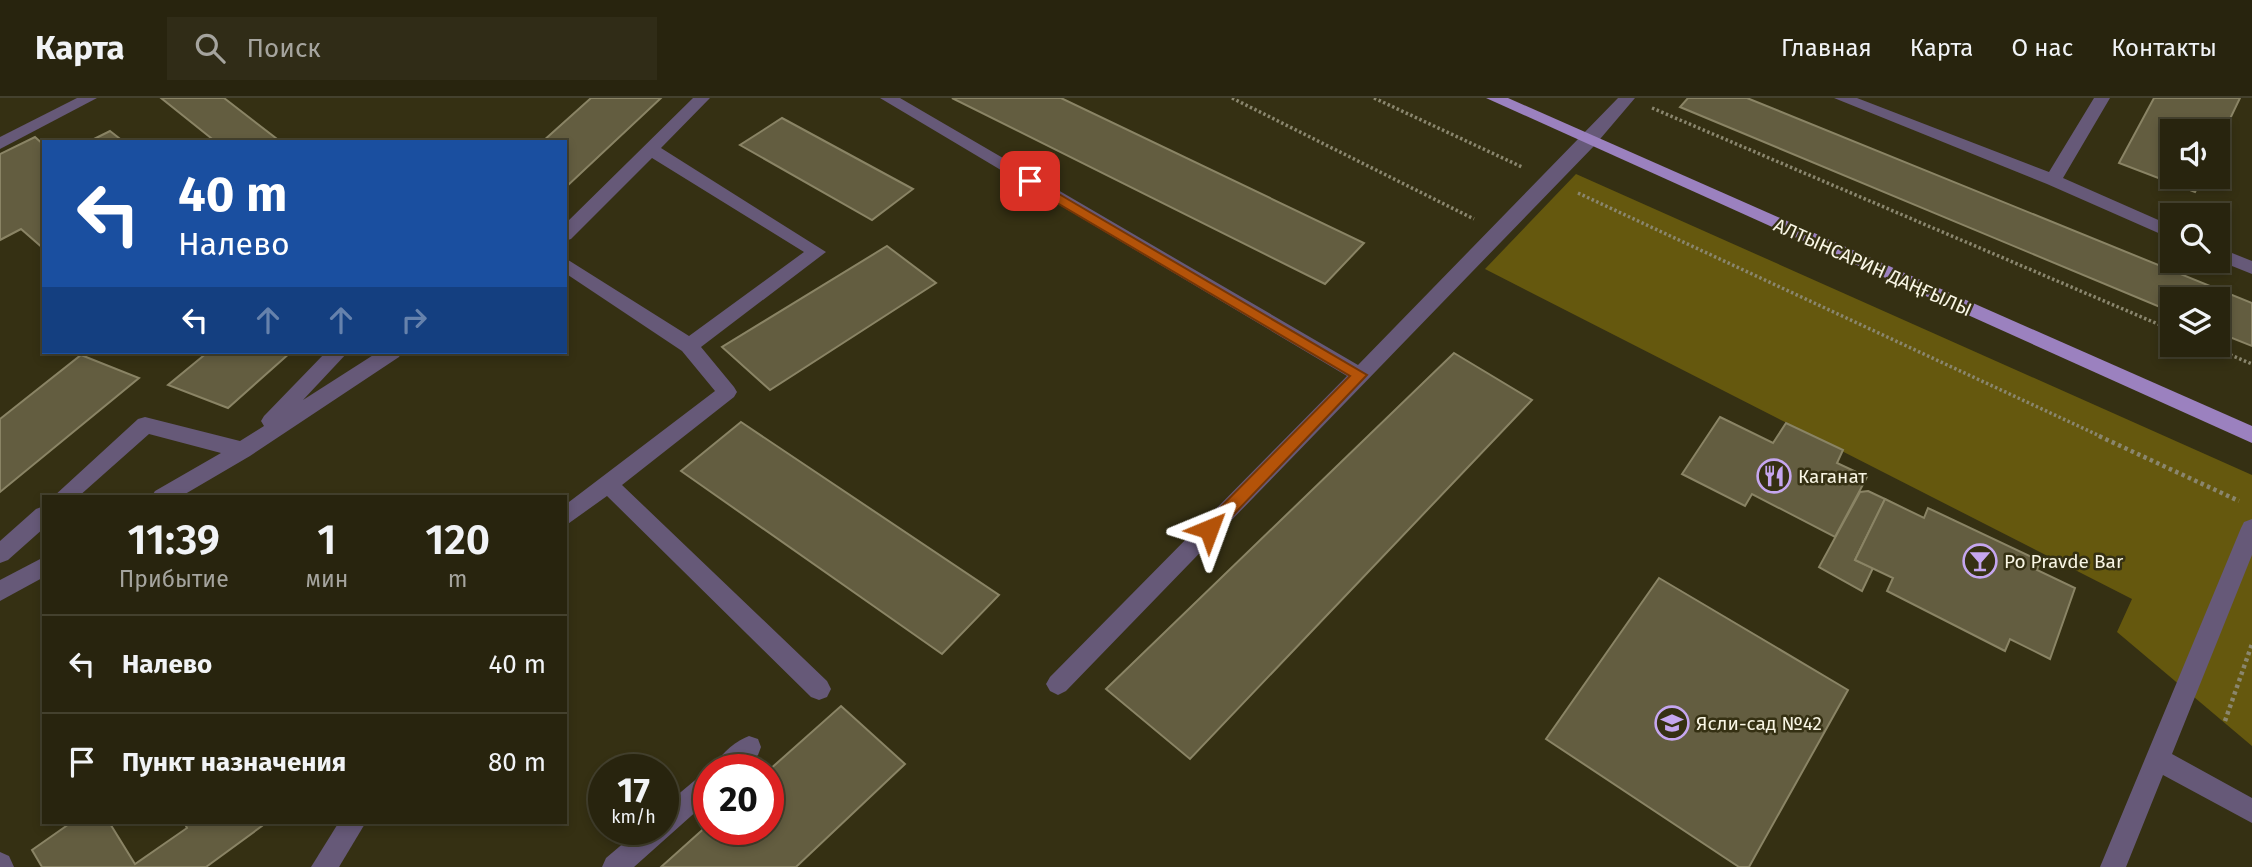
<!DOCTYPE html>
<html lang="ru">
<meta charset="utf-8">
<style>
body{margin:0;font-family:"Fira Sans",sans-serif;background:#302c17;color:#f1f3f6;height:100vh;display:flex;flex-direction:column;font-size:26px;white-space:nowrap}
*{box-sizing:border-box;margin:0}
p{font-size:23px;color:#a5a49e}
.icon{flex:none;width:38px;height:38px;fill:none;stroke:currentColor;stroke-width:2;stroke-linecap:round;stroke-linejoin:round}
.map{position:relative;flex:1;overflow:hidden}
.sheet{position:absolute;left:42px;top:397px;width:525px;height:329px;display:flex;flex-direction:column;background:#28240e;border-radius:0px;box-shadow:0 4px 10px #0003,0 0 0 2px #44412e}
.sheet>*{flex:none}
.hud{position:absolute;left:42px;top:42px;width:525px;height:214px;border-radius:0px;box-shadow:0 4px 10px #0003,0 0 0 2px #44412e;background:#1a4fa0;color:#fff;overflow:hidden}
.fabs{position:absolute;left:2160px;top:21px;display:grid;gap:14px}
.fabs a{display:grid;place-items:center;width:70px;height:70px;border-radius:0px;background:#28240e;box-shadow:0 4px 10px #0003,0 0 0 2px #44412e;font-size:35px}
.speed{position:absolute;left:588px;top:656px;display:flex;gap:14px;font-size:35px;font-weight:700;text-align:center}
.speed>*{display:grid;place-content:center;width:91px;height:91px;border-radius:50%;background:#28240e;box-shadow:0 4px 10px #0003,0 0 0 2px #44412e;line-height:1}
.speed small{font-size:18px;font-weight:400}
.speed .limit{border:10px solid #d22;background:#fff;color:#111}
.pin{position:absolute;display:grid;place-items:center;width:60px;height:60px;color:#fff;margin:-30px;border-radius:14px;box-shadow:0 4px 10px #0006}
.me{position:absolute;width:77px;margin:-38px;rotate:44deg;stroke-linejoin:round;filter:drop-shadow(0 0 5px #0008)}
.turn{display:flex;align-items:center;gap:24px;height:147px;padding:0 21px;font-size:32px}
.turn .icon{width:91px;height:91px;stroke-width:2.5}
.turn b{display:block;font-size:49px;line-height:60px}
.lanes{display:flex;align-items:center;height:66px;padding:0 21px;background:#0003;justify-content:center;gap:35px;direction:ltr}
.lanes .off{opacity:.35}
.eta{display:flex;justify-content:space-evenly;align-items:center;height:119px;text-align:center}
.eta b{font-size:42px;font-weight:600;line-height:49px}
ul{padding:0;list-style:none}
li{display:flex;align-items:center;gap:21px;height:98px;padding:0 21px;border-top:2px solid #44412e}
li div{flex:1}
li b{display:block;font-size:26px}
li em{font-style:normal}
header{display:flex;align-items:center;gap:42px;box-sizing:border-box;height:98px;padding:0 35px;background:#28240e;border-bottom:2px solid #44412e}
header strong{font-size:33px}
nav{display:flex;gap:38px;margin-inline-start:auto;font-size:24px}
.search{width:490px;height:63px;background:#302c17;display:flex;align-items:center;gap:18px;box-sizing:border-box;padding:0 24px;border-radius:0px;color:#a5a49e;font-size:26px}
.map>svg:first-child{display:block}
.forest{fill:#65580e}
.building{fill:#635d40;stroke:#8a8465;stroke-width:2}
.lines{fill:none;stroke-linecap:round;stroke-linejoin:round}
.path-far1{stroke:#8a866e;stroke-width:3.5;stroke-dasharray:2.5 2.5;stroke-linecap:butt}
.path{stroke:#8a866e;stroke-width:4.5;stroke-dasharray:3.5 3.5;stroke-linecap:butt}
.minor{fill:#665978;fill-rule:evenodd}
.major{fill:#9b81bf;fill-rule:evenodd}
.route{fill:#b45309;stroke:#753606;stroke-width:2}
.labels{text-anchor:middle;stroke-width:5;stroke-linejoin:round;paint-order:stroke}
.street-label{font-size:19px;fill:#f8f5e4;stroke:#353013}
.poi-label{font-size:19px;fill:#f8f5e4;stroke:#353013;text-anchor:start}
</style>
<header>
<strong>Карта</strong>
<div class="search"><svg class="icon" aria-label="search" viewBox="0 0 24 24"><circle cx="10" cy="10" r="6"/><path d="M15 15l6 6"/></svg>Поиск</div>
<nav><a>Главная</a><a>Карта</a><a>О нас</a><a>Контакты</a></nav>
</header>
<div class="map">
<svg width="2252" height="769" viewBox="0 0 2252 769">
<rect width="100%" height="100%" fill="#353013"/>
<path class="forest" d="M 1576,76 L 2252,377 L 2252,648 L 2117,534 L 2132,501 L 1485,171 Z"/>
<g class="building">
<path d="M 161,0 L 224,0 L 281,44 L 216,44 Z"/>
<path d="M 591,0 L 661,0 L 565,90 L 565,44 L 542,44 Z"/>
<path d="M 952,0 L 1061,0 L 1364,145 L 1325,186 Z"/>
<path d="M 1688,0 L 1747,0 L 2252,205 L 2252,248 L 2217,234 L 2217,201 L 2172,201 L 2172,214 L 1680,9 Z"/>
<path d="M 2154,0 L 2240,0 L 2217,48 L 2217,33 L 2172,33 L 2172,79 L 2203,79 L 2195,94 L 2119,65 Z"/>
<path d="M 782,20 L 913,91 L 872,122 L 740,47 Z"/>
<path d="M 110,33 L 124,44 L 88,44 Z"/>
<path d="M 35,39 L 44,47 L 44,151 L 21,131 L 0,142 L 0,56 Z"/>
<path d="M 887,148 L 936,185 L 770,292 L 722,249 Z"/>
<path d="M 208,254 L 291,254 L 228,310 L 168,287 Z"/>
<path d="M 1454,255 L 1532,302 L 1190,661 L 1106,591 Z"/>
<path d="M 81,257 L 139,280 L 0,394 L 0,321 Z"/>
<path d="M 1720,319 L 1773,345 L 1786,325 L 1843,352 L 1837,365 L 1867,379 L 1835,439 L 1752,396 L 1745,408 L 1682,376 Z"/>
<path d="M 741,324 L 999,497 L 942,556 L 681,373 Z"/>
<path d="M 1868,393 L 1885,401 L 1855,462 L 1873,470 L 1862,493 L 1819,469 L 1860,394 Z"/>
<path d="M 1885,401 L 1924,420 L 1928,410 L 2040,463 L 2037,472 L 2075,490 L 2050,561 L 2010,541 L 2005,553 L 1887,493 L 1893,480 L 1855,462 Z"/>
<path d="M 1659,480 L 1848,592 L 1749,769 L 1739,769 L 1546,641 Z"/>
<path d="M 841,608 L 905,666 L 796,769 L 661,769 L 709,726 L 709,732 L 768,732 L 768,673 Z"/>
<path d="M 72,724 L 109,724 L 135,766 L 187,730 L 184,724 L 260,724 L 262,728 L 206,769 L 42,769 L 32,752 Z"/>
</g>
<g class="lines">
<g class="path-far1">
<path d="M 1232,0 L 1474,121"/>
<path d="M 1374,0 L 1522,69"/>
<path d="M 1652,10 L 2172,232"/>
<path d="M 1578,95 L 2102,339"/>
<path d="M 2207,247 L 2252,266"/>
</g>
<g class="path">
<path d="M 2099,338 L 2239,403"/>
<path d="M 2225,623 L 2252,546"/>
</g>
<g class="minor">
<path d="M 77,0 L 97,0 L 0,51 L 0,39 Z"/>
<path d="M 693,0 L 710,0 L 661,50 L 826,154 L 701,249 L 734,289 L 737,294 L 734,299 L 622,387 L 827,583 L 831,591 L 827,599 L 819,602 L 811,599 L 607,398 L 565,428 L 565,407 L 715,293 L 682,253 L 565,175 L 565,160 L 689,238 L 804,154 L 652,60 L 571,141 L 565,143 L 565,126 Z"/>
<path d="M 880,0 L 900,0 L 1358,267 L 1618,0 L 1635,0 L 1595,47 L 1066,593 L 1058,597 L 1050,593 L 1046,586 L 1050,579 L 1347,278 Z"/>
<path d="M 1834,0 L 1857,0 L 2049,74 L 2094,0 L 2110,0 L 2063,80 L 2172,128 L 2172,141 L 2047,86 Z"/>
<path d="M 2217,149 L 2252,163 L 2252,176 L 2217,162 Z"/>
<path d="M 326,254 L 348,254 L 303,302 L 378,254 L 402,254 L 399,259 L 250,358 L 180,399 L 151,399 L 155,393 L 221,355 L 149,336 L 78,399 L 53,399 L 138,321 L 145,319 L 240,343 L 264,328 L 261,323 L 264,318 Z"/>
<path d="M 44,408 L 44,430 L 8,462 L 0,465 L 0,443 L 36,411 Z"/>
<path d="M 2252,421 L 2252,457 L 2172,656 L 2252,700 L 2252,725 L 2163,677 L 2126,769 L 2100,769 L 2241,430 L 2244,424 Z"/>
<path d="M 44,459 L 44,479 L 0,503 L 0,482 Z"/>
<path d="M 749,638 L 758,641 L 761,649 L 758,657 L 742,672 L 712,672 C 718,658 735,643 749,638 Z"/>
<path d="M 709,674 L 709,702 L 634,769 L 602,769 L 606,760 L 639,732 L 663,732 L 663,709 L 700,678 Z"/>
<path d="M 339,724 L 366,724 L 339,769 L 311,769 Z"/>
<path d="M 0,754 L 9,758 L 14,769 L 0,769 Z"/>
</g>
<path class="major" d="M 1486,0 L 1508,0 L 2252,328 L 2252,345 Z"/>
</g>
<path class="route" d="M 1030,79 L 1367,277 L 1215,436 L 1203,436 L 1203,427 L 1350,278 L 1025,86 L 1023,83 Z"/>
<defs>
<symbol id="restaurant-ring" viewBox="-11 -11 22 22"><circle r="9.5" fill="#353013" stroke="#c5a6f0" stroke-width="1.5"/><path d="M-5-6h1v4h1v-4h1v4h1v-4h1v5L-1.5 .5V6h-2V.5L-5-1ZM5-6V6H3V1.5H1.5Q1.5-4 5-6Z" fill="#c5a6f0"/></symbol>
<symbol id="bar-ring" viewBox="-11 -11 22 22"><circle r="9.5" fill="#353013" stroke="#c5a6f0" stroke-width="1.5"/><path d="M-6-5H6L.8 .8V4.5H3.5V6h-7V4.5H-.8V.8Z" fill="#c5a6f0"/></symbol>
<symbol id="school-ring" viewBox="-11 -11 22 22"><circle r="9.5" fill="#353013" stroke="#c5a6f0" stroke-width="1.5"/><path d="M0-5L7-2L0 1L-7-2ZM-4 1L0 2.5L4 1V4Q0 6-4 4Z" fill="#c5a6f0"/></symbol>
</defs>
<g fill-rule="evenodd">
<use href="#restaurant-ring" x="1755" y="359" width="38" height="38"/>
<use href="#bar-ring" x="1961" y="444" width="38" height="38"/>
<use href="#school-ring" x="1653" y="606" width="38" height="38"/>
</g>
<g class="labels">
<g class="street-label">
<text transform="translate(1873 169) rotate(24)" y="7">АЛТЫНСАРИН ДАҢҒЫЛЫ</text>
</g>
<g class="poi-label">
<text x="1798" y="385">Каганат</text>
<text x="2004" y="470">Po Pravde Bar</text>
<text x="1696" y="632">Ясли-сад №42</text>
</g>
</g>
</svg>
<div class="fabs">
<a><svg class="icon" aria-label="sound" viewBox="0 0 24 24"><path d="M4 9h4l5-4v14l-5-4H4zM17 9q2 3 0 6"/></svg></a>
<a><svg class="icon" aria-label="search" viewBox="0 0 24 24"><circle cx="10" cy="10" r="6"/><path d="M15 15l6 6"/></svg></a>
<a><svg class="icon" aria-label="layers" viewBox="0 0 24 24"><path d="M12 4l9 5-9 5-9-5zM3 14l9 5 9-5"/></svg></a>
</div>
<div class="speed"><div>17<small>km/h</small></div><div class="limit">20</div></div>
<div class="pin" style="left:1030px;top:83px;background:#d93025"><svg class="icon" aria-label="arrive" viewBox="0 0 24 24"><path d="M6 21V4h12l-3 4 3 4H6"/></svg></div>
<svg class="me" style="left:1209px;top:431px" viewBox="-20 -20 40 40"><path d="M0-17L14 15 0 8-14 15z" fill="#b45309" stroke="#fff" stroke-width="4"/></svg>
<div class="hud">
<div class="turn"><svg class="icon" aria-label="left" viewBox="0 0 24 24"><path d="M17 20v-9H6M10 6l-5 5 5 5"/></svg><div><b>40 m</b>Налево</div></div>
<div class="lanes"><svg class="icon" aria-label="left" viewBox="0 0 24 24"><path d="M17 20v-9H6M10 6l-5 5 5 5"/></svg><svg class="icon off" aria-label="ahead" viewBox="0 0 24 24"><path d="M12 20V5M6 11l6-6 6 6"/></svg><svg class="icon off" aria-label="ahead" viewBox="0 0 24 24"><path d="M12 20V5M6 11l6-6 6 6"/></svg><svg class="icon off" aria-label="right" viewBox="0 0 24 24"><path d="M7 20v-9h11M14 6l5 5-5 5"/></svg></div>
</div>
<section class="sheet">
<div class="eta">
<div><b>11:39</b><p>Прибытие</p></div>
<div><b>1</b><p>мин</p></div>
<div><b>120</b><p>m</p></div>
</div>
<ul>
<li><svg class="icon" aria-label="left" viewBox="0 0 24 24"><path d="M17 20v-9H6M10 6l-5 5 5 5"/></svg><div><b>Налево</b></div><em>40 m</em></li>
<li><svg class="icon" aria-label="arrive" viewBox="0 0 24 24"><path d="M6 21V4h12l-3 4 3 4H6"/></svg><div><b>Пункт назначения</b></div><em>80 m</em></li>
</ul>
</section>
</div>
